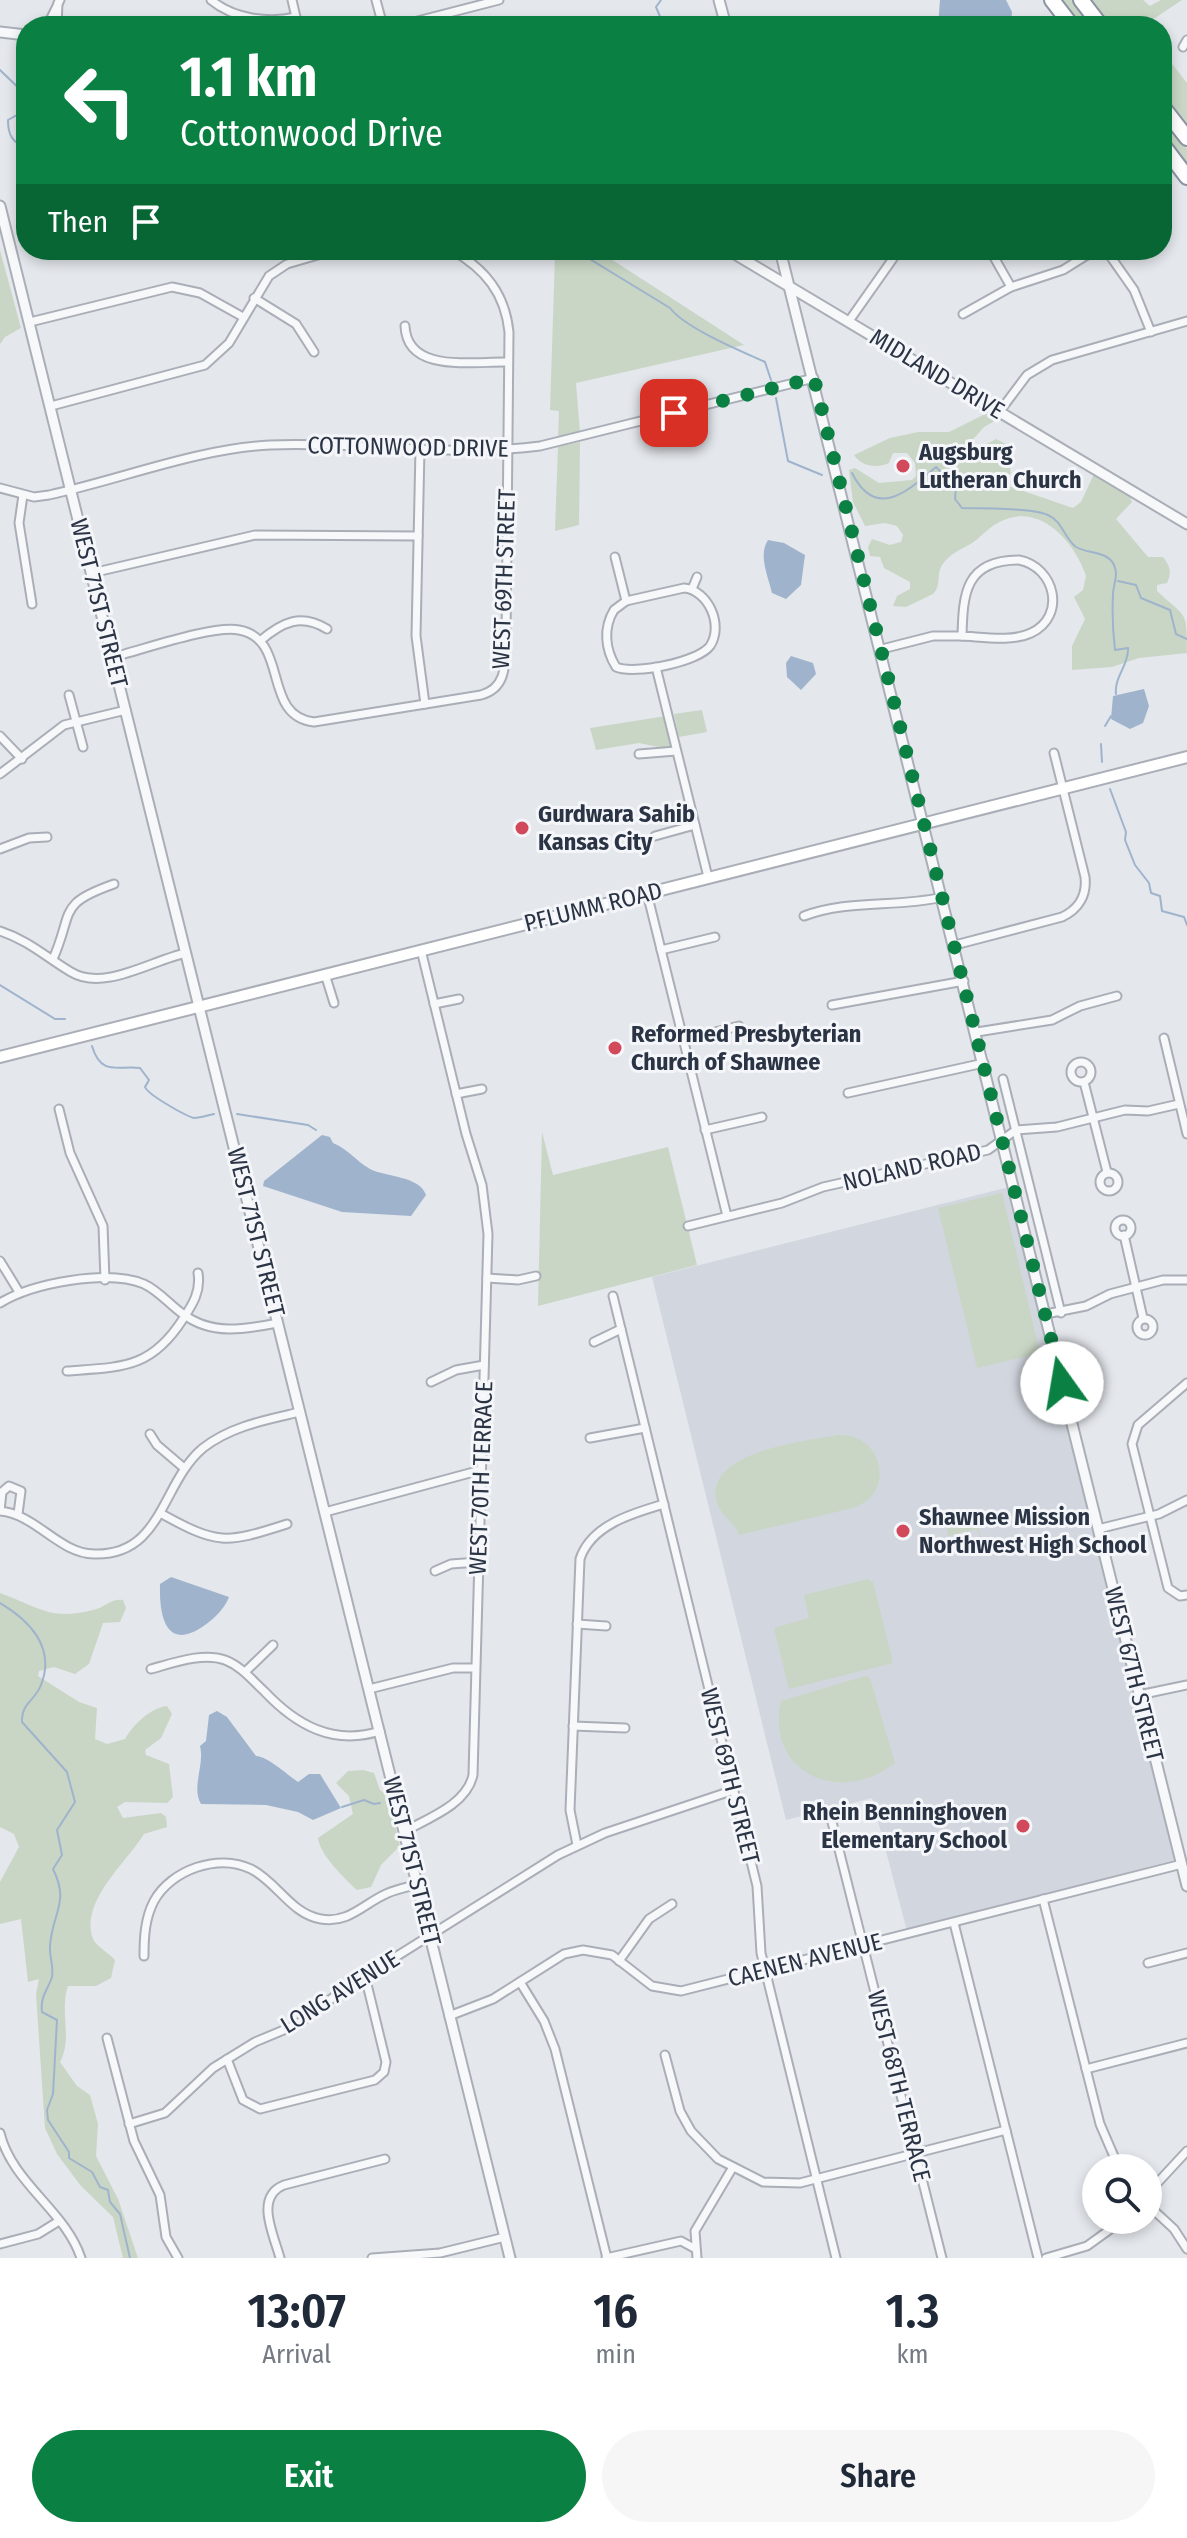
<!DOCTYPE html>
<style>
body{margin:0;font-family:"Fira Sans Condensed",sans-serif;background:#f6f6f7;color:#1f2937;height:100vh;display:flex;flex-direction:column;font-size:30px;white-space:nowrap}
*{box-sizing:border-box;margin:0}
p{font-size:26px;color:#747a83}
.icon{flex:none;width:44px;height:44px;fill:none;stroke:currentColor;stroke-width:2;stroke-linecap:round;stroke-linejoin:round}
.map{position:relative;height:2258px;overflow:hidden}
.drawer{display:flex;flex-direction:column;background:#fff;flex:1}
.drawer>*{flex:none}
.guide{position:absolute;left:16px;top:16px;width:1156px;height:244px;border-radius:32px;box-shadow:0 4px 12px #0003;background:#0b8043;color:#fff;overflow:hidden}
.buttons{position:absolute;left:1082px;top:2154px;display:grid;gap:16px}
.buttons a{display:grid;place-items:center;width:80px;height:80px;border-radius:50%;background:#fff;box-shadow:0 4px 12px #0003;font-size:40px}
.pin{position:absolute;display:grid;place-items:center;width:68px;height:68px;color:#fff;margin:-34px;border-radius:16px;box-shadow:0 4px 12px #0006}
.me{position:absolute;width:88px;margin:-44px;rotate:347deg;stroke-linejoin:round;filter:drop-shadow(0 0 6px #0008)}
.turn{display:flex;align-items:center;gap:28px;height:168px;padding:0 32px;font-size:36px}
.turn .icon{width:104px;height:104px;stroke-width:2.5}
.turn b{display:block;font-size:56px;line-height:68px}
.then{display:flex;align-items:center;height:76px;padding:0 32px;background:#0003;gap:16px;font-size:30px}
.eta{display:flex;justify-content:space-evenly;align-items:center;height:136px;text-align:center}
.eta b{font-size:48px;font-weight:600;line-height:56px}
.button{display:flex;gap:16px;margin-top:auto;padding:16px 32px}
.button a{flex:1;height:92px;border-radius:48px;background:#0b8043;color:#fff;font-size:32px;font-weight:600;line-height:92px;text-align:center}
.button a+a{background:#f6f6f7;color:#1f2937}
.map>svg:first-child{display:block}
.built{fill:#d2d6de}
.green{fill:#c9d6c5}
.water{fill:#9fb4cc}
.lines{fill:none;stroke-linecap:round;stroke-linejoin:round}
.stream{stroke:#9fb4cc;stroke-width:2}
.minor-casing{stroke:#a9aeb7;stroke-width:11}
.tertiary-casing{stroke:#a9aeb7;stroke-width:13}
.secondary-casing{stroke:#a9aeb7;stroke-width:14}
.motorway-casing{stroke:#8b94a3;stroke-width:18}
.minor{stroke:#f7f8fa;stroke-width:7}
.tertiary{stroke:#f7f8fa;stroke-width:9}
.secondary{stroke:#fff;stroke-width:10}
.motorway{stroke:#fff;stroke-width:14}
.route{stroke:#0b8043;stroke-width:14;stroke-dasharray:0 25.2}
.poi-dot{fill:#d1495b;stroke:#f4f6f9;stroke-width:3}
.labels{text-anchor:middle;stroke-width:6;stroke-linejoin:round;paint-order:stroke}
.street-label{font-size:24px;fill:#2b3445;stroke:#f4f6f9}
.poi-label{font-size:24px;font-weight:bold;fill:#2b3445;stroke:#f4f6f9;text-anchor:start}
</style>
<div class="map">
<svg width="1187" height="2258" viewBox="0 0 1187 2258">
<rect width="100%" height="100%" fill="#e4e7ec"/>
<path class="built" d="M 1009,1187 L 1174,1860 L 907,1931 L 872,1798 L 786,1820 L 652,1277 Z"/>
<g class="green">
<path d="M 1059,0 L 1073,0 L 1093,26 L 1079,26 Z"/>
<path d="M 1090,0 L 1143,0 L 1150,6 L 1161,0 L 1182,0 L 1143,26 L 1110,26 Z"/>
<path d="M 1162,51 L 1187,83 L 1187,127 L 1162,94 Z"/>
<path d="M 1162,116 L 1187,149 L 1187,168 L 1162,135 Z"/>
<path d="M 0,250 L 21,328 L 5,337 L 0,344 Z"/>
<path d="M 549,250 L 597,250 L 744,345 L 576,383 L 580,433 L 558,440 L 559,411 L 550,410 L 555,255 Z"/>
<path d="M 989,412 L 994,414 L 993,422 L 984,427 L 959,455 L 963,457 L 996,439 L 1006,444 L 1011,474 L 995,475 L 1000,483 L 1073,508 L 1081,502 L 1094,474 L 1129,495 L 1132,502 L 1116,519 L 1148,557 L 1163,557 C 1170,566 1172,572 1167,583 L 1157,585 L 1157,591 C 1187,619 1187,609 1187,653 L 1139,658 L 1112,667 L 1072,670 L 1072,646 L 1085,619 L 1074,597 L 1083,590 L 1086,576 C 1074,540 1037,499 996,524 C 987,529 980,538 972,543 C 961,550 950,553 942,565 C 936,575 942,585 933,594 L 906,607 L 893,606 L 897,596 L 910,589 L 910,582 L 884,568 L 880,557 L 870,556 L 868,547 L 872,539 L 890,545 L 901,542 L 903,535 L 897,526 L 885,523 L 865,526 L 853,502 L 849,470 L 855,468 L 879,483 L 912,480 L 916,476 L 915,463 L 907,453 L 893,453 L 889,463 C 877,469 861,466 854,455 L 890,438 L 918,432 L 949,432 Z"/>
<path d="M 580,442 L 579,525 L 555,531 L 558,447 Z"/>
<path d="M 702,710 L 707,732 L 679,737 L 674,714 Z"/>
<path d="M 666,716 L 672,745 L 668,749 L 639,743 L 596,750 L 590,728 Z"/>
<path d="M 542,1132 L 553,1175 L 668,1147 L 697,1265 L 538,1306 Z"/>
<path d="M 1002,1193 L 1040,1353 L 977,1368 L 938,1208 Z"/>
<path d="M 839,1435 C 884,1434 896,1494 853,1508 L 739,1535 C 735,1521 719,1516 716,1499 C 708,1451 805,1441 839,1435 Z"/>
<path d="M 975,1513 L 983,1545 L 977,1529 L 948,1536 L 946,1526 Z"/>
<path d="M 868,1579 L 873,1582 L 893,1663 L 789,1689 L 774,1628 L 809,1618 L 804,1595 Z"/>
<path d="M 0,1593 C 39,1607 50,1621 93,1610 C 104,1608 111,1598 123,1600 L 126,1608 L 120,1622 L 103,1623 L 89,1664 L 75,1674 L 54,1667 L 39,1671 L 38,1676 L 79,1702 L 97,1708 L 95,1739 L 107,1744 L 125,1739 C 133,1725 150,1708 167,1706 L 172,1714 L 161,1738 L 145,1750 L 146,1755 L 169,1764 L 173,1797 L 167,1803 L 125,1802 L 117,1807 L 123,1818 L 161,1813 L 166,1817 L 167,1827 L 144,1834 C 127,1862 79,1902 93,1939 C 96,1946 109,1953 115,1960 L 111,1978 L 96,1986 L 68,1986 C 59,2012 73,2038 60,2062 L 77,2086 L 90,2095 L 98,2124 L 96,2156 L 118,2199 L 138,2258 L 123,2258 L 113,2217 L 81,2186 L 57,2154 L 45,2128 L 36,1994 L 39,1979 L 28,1982 L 21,1919 L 0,1924 L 0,1882 L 19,1847 L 14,1834 L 0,1827 Z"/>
<path d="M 865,1676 L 870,1678 L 895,1763 C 841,1806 765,1774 781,1701 Z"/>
<path d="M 363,1770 L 374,1773 L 380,1790 L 388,1796 L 400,1846 L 381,1865 L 371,1887 L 357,1890 C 344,1878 320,1855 318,1838 L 353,1814 L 349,1796 L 336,1783 L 348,1771 Z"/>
</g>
<g class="water">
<path d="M 940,0 L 1006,0 L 1012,12 L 1011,22 L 991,26 L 938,26 Z"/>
<path d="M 768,540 L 784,543 L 805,555 L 801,585 L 786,599 L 772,593 C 768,576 758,555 768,540 Z"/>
<path d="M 791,656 L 813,663 L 816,674 L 801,690 L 787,677 L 786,663 Z"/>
<path d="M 1144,689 L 1149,706 L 1143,723 L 1130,729 L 1111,719 L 1113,696 Z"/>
<path d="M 322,1135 L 330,1137 L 333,1143 C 348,1149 356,1161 370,1169 C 386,1177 420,1176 426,1195 L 411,1216 L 342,1212 L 263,1186 L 264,1181 Z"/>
<path d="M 171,1577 L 229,1597 C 225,1608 215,1618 205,1625 C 166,1653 159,1616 160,1584 Z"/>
<path d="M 217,1711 L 227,1717 L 256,1756 C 269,1757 286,1774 298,1782 L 309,1774 L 320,1774 L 341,1808 L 313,1820 L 298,1812 L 266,1805 L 201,1804 C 191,1787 205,1765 200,1746 L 206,1741 L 209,1715 Z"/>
</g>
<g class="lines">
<g class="stream">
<path d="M 661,0 L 656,7 L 664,26"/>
<path d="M 0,70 L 26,95"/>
<path d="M 26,110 L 8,120 C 8,135 12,142 26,148"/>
<path d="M 575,250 L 670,308 C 685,328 741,351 765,362 L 771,380"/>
<path d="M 776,398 L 788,461 L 822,475"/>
<path d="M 852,473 C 876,521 908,491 936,467 L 956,487 L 955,499 L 962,508 C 980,508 1033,508 1048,515 C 1062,521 1065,539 1076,547 C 1088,554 1108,551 1114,565 C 1119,576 1113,584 1113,595 C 1112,613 1113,633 1115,650 L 1128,648 C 1129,665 1114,677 1116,694"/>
<path d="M 1118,581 L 1136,585 L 1141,598 L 1170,610 L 1176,634 L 1187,639"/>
<path d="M 1105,726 L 1111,716"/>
<path d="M 1101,744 L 1102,762"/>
<path d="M 1110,789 L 1126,832 L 1125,840 L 1135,865 L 1149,883 L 1151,893 L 1160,896 L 1162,911 L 1184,917 L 1187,925"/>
<path d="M 0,985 L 55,1019 L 65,1019"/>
<path d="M 92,1046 C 101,1077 119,1065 140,1068 L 149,1080 L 145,1087 C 148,1095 186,1116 194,1118 C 200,1118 209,1115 214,1114"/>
<path d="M 237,1114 L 308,1125 L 316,1130"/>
<path d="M 0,1603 C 29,1620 56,1647 41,1685 C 35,1701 21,1703 22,1722 L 67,1772 L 75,1802 L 57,1830 L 62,1855 L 53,1869 C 70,1903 52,1913 50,1946 C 49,1956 54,1966 52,1977 C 48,1990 40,1996 42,2012 L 57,2020 L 53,2094 L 47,2110 L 48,2120 L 69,2152 L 69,2158 L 92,2172 L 100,2187 L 108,2190 L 110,2202 L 120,2214 L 130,2258"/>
<path d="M 342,1807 L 364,1800 L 374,1804 L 380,1803"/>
</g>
<defs>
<g id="minor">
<path d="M 211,0 C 234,19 268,23 296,17"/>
<path d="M 292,0 L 298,26"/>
<path d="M 376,0 L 383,26"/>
<path d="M 47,26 L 60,0"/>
<path d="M 57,26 L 58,3"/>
<path d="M 398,26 L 499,0"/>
<path d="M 1183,47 L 1187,40"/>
<path d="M 990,250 L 1011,287"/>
<path d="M 1106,250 L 1134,290 L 1151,332"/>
<path d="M 254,298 L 296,324 L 314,352"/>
<path d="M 963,314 L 1011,287 L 1063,270 L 1095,250"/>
<path d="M 849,321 L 899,250"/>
<path d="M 30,322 L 172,287 L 200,293 L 243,317"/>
<path d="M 405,326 C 407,374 474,361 508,362"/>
<path d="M 51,406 L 205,365 L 229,343 L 269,276 L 287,264 L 335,250"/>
<path d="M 1000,411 L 1027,375 L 1052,360 L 1187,321"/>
<path d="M 420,449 L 416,636 L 425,704"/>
<path d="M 0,488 L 34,497 L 49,495 C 122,479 196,449 270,445 C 360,441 450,458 540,446 L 814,378"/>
<path d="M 23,495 L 19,523 L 32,604"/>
<path d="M 615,557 L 626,601"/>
<path d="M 1019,560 C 1055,567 1067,616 1031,633 C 1012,642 983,637 962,636 C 963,594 965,560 1019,560 Z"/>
<path d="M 92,573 L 255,535 L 418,536"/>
<path d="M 684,588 C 708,590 724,625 710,646 C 698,662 634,675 616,667 C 605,649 603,628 614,610 L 626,601 Z"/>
<path d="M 692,589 L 697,577"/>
<path d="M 260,641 C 282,622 301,613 327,629"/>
<path d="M 882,649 L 933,636 L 962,636"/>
<path d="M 113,657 C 142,650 212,625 239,630 C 290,639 261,716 314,722 L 481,695 C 507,688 505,664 506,641 L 509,332 C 505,293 485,269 452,250"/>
<path d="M 656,667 L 708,877"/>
<path d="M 69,695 L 83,747"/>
<path d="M 0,736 L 22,759"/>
<path d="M 639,754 L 676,751"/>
<path d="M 0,774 L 64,725 L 126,710"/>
<path d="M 655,836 L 695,825"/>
<path d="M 0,849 L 29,838 L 47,837"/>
<path d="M 647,893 L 727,1216"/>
<path d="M 804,916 C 849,899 896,908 943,897"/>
<path d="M 0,931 C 28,940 46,957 71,972 C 104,992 152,960 186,953"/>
<path d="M 955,945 L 1062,917 C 1079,909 1087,895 1085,877 L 1054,753"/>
<path d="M 661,950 L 715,937"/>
<path d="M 53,959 C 74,911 57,904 114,884"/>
<path d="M 325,974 L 334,1003"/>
<path d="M 434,1004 L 459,999"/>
<path d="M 832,1005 L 964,981"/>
<path d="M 977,1032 L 1052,1020 L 1080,1006 L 1117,996"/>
<path d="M 1164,1038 L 1187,1134"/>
<path d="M 683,1040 L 739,1026"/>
<circle cx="1081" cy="1072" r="10"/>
<path d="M 1003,1079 L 1061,1313"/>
<path d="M 1084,1082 L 1107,1172"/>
<path d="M 848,1093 L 984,1063"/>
<path d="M 456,1094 L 482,1089"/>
<path d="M 59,1109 L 70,1153 L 103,1226 L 105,1280"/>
<path d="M 705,1130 L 762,1117"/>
<circle cx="1109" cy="1182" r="9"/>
<circle cx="1123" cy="1228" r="8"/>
<path d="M 688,1226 L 782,1203 L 823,1187 L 988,1150 L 1016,1130 L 1057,1127 L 1125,1110 L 1148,1111 L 1179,1104"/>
<path d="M 1124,1235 L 1143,1318"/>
<path d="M 0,1261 L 19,1292"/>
<path d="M 487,1278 L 518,1280 L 536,1276"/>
<path d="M 613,1296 L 757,1886 L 761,1953 L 836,2258"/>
<path d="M 0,1303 C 33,1283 108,1269 144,1284 C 159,1291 170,1305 183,1314 C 212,1336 246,1329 278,1323"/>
<path d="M 1046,1314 L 1086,1306 L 1110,1294 L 1163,1280 L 1187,1280"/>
<circle cx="1145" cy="1327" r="8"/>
<path d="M 594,1342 L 621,1329"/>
<path d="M 67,1371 C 122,1367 151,1369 183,1319 C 193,1304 201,1291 198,1273"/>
<path d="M 431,1382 L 456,1370 L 484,1365"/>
<path d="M 1187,1383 L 1138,1425 L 1132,1444 L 1168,1588 L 1180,1596 L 1187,1595"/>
<path d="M 150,1434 L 157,1445 L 184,1468"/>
<path d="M 590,1438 L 645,1428"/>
<path d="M 325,1512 L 481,1470"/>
<path d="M 160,1513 C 218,1545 225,1544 287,1524"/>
<path d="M 18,1514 L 21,1491 L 9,1486 L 2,1492 L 0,1511 C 36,1514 58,1553 94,1554 C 163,1556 161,1483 203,1448 C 231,1426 266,1420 300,1412"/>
<path d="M 1098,1529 L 1159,1514 L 1187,1500"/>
<path d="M 435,1571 L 451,1564 L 478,1562"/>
<path d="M 577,1624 L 606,1626"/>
<path d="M 151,1669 C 173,1663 203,1652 225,1660 C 241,1666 252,1680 264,1691 C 296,1725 333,1746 380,1731"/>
<path d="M 245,1672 L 273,1645"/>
<path d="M 369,1689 L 453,1668 L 475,1668"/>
<path d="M 1139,1695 L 1187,1685"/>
<path d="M 573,1726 L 625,1728"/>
<path d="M 832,1822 L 942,2258"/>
<path d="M 405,1831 C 429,1818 467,1804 473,1775 L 488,1234 L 482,1185 L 466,1134 L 421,950"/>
<path d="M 577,1845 L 570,1810 L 580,1559 C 591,1525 633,1513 664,1504"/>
<path d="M 1043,1899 L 1100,2124 L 1119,2168"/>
<path d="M 954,1923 L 1038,2258"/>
<path d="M 144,1956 C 144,1937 145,1918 154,1901 C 171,1870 218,1853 251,1869 C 277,1882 291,1914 321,1919 C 349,1924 364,1903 388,1893 C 397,1889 408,1887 418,1884"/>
<path d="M 619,1961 L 649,1919 L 672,1904"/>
<path d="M 1148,1963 L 1187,1953"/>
<path d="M 520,1982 L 544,2021 L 555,2049 L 607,2258"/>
<path d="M 449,2016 L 493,1999 L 564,1954 L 583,1950 L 612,1955 L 652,1986 L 681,1991 L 1182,1864"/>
<path d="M 107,2038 L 134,2141 L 160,2195 L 166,2237 L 178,2258"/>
<path d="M 665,2055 L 680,2111 L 691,2131 L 718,2159 L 763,2182 L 800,2183 L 1006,2130"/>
<path d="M 227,2059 L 243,2100 L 260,2109 L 375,2080 L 384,2072 L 386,2062 L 365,1976"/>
<path d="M 1086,2069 L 1187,2043"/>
<path d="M 129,2124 L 165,2113 L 213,2068 L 255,2042 L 298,2024 L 343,1990 L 558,1855 L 605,1833 L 734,1790"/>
<path d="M 0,2133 C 12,2183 65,2210 81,2258"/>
<path d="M 1148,2193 L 1187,2151"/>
<path d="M 1148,2205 L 1174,2229 L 1187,2249"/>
<path d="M 0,2244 L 38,2234 L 59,2221"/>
<path d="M 280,2258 C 274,2235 254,2197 284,2185 L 385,2159"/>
<path d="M 372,2258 L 440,2253 L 505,2237"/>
<path d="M 606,2258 L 681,2241 L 694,2248"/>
<path d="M 697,2258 L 695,2231 L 733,2167"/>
<path d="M 1046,2258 L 1087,2246 L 1123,2220"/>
</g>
<g id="tertiary">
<path d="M 719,0 L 726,26"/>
<path d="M 0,32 L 26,35"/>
<path d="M 0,206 L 510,2258"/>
<path d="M 728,250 L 1187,524"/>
<path d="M 780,250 L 1187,1886"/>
</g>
<path id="secondary" d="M 0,1057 L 1187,757"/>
<g id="motorway">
<path d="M 1052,0 L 1072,26"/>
<path d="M 1081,0 L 1101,26"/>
<path d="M 1162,106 L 1187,138"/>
<path d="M 1162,144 L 1187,177"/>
</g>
</defs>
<use href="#minor" class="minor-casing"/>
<use href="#tertiary" class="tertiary-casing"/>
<use href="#secondary" class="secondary-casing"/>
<use href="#motorway" class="motorway-casing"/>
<use href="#minor" class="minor"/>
<use href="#tertiary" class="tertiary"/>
<use href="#secondary" class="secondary"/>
<use href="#motorway" class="motorway"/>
</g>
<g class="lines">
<path class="route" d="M 674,413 L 814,378 L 1062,1383"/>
</g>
<g class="poi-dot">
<circle cx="903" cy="466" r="8"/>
<circle cx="522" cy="828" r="8"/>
<circle cx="615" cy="1048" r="8"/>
<circle cx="903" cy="1531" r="8"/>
<circle cx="1023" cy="1826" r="8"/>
</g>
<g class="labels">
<g class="street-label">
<text transform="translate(937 374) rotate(31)" y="8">MIDLAND DRIVE</text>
<text transform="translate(408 447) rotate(1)" y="8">COTTONWOOD DRIVE</text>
<text transform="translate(504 579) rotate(-88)" y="8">WEST 69TH STREET</text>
<text transform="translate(99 603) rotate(76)" y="8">WEST 71ST STREET</text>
<text transform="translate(593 907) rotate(-14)" y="8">PFLUMM ROAD</text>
<text transform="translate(912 1167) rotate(-13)" y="8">NOLAND ROAD</text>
<text transform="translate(256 1232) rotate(76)" y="8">WEST 71ST STREET</text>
<text transform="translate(481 1478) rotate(-88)" y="8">WEST 70TH TERRACE</text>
<text transform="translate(1134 1674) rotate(76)" y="8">WEST 67TH STREET</text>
<text transform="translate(730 1776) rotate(76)" y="8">WEST 69TH STREET</text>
<text transform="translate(412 1861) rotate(76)" y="8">WEST 71ST STREET</text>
<text transform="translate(805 1960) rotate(-14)" y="8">CAENEN AVENUE</text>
<text transform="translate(340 1992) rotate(-32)" y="8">LONG AVENUE</text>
<text transform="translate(899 2086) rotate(76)" y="8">WEST 68TH TERRACE</text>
</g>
<g class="poi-label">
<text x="919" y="460">Augsburg<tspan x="919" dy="28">Lutheran Church</tspan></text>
<text x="538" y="822">Gurdwara Sahib<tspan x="538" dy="28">Kansas City</tspan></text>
<text x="631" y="1042">Reformed Presbyterian<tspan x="631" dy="28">Church of Shawnee</tspan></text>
<text x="919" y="1525">Shawnee Mission<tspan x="919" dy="28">Northwest High School</tspan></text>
<text x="1007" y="1820" text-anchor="end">Rhein Benninghoven<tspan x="1007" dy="28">Elementary School</tspan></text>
</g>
</g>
</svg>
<div class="buttons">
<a><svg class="icon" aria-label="search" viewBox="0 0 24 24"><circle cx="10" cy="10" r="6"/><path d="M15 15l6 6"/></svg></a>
</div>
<div class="pin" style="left:674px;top:413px;background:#d93025"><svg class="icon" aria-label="arrive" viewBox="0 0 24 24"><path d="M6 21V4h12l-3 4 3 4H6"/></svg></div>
<svg class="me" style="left:1062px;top:1383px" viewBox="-20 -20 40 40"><circle r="19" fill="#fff"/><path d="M0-13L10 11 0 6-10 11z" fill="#0b8043"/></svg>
<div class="guide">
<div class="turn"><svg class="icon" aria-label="left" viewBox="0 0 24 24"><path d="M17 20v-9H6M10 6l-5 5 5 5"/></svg><div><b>1.1 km</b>Cottonwood Drive</div></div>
<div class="then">Then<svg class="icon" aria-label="arrive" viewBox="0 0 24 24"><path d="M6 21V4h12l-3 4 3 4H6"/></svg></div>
</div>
</div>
<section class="drawer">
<div class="eta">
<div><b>13:07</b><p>Arrival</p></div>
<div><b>16</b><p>min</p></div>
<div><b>1.3</b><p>km</p></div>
</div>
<div class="button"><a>Exit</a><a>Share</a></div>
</section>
